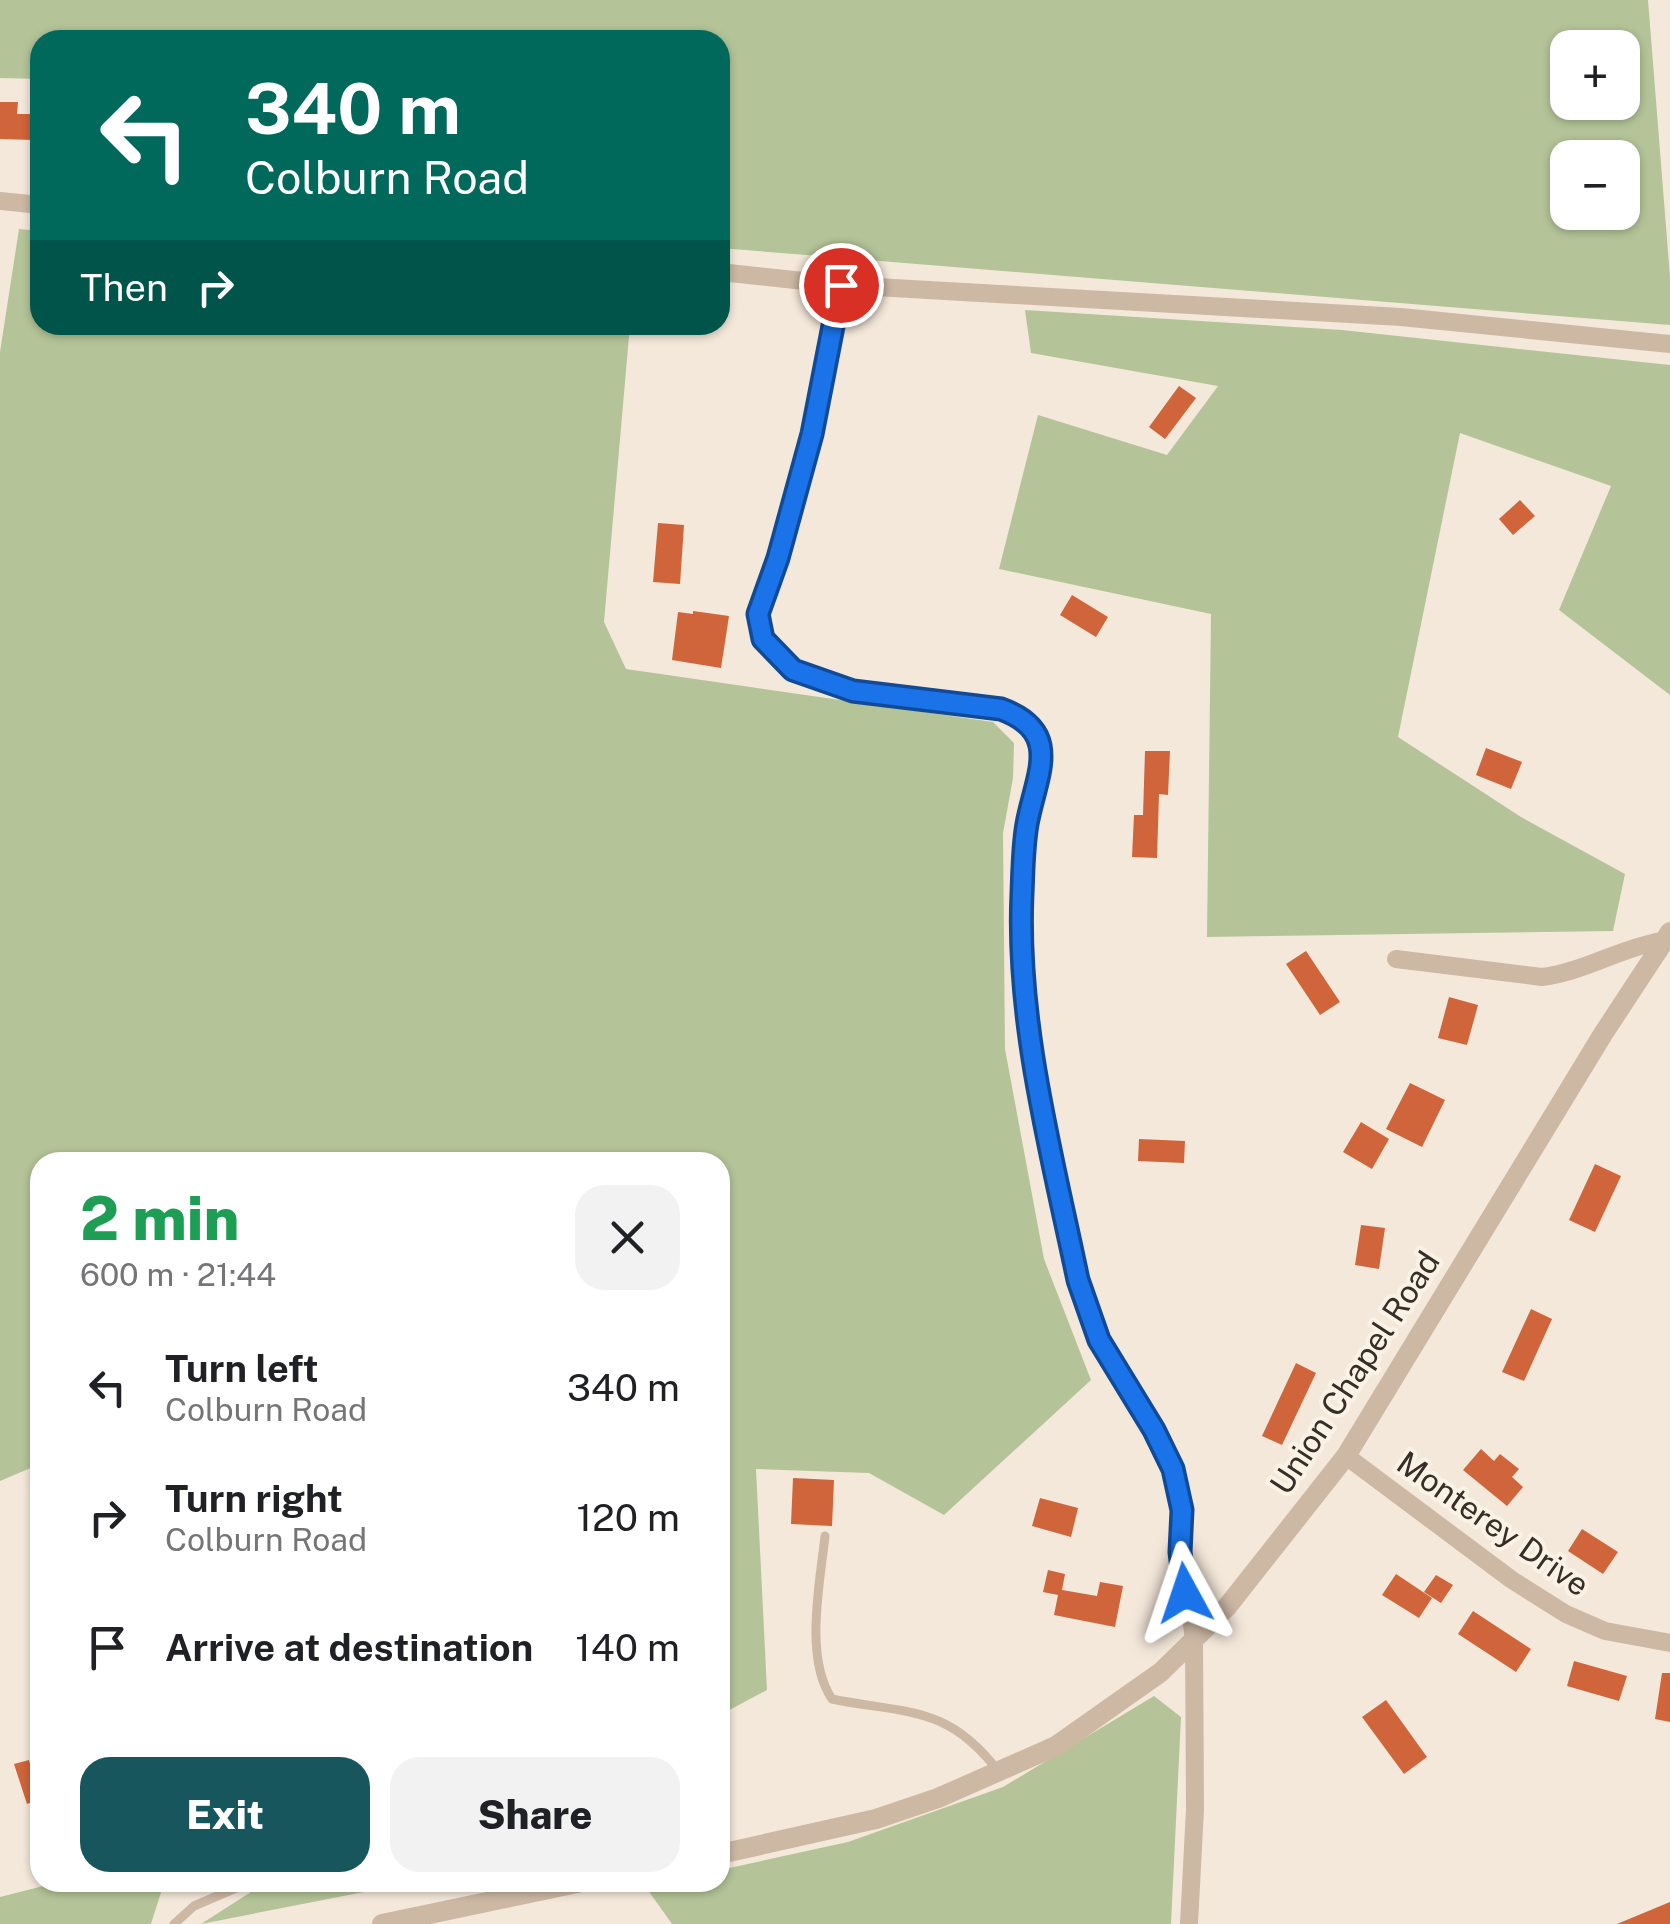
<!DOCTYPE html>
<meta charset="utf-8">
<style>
body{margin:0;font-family:"Public Sans",sans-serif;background:#f2f2f2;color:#202124;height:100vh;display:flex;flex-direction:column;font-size:38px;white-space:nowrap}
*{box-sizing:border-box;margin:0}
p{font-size:32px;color:#757577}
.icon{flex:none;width:55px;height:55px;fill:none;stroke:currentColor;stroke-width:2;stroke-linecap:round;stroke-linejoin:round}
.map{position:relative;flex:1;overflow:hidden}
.drawer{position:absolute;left:30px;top:1152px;width:700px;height:740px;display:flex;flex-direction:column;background:#fff;border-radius:30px;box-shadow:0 2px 8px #0004}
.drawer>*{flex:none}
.guide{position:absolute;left:30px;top:30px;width:700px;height:305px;border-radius:30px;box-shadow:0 2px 8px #0004;background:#00695c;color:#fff;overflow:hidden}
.buttons{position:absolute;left:1550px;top:30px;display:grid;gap:20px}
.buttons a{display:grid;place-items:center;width:90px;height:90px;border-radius:20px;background:#fff;box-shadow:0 2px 8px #0004;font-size:50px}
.pin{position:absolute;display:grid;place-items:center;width:85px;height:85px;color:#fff;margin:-42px;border:5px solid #fff;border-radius:50%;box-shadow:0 2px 10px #0007}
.me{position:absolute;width:110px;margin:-55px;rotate:355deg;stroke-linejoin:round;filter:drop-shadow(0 0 8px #0008)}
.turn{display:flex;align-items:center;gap:35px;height:210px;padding:0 50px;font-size:45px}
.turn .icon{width:130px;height:130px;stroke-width:2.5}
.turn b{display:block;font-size:70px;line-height:85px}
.then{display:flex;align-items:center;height:95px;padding:0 50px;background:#0003;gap:20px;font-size:38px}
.round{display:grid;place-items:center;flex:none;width:105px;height:105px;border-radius:30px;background:#f2f2f2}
.overview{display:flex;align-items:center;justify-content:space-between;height:170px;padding:0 50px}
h1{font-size:60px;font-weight:800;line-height:75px;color:#1e9e55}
.action{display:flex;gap:20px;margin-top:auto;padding:20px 50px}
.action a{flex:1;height:115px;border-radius:30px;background:#18565d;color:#fff;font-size:40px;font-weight:800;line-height:115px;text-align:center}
.action a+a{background:#f2f2f2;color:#202124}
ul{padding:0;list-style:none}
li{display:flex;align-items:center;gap:30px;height:130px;padding:0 50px}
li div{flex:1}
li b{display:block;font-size:38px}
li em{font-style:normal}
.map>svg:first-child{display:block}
.green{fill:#b4c498;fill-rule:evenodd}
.building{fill:#d0643b}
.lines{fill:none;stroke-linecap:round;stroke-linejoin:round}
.service{stroke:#cdb8a4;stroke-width:9}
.minor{stroke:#cdb8a4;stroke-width:18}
.tertiary{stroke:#cdb8a4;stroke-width:20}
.route-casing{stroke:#114b97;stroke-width:25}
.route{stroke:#1a73e8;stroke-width:18}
.labels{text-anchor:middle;stroke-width:8;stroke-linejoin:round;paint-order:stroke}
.street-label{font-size:32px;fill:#382d27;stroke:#fbf2e6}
</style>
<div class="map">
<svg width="1670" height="1924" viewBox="0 0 1670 1924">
<rect width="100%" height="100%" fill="#f4e8da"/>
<g class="green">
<path d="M 0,0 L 1648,0 L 1670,277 L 1670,325 L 720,248 L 720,40 L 498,40 L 474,36 L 467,40 L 40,40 L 40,79 L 0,78 ZM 1568,48 L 1622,48 L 1622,102 L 1568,102 ZM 1568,158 L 1622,158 L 1622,212 L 1568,212 Z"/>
<path d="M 19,229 L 40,231 L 40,325 L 630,325 L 604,622 L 626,669 L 993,722 L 1014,743 L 1013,778 L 1003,833 L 1005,1049 L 1044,1259 L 1091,1380 L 944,1515 L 869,1473 L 756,1469 L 767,1690 L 720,1715 L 720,1162 L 40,1162 L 40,1464 L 0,1481 L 0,352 Z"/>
<path d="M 1025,310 L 1342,330 L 1670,365 L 1670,695 L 1559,610 L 1611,486 L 1460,433 L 1398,737 L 1521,817 L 1625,874 L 1613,931 L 1207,937 L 1211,614 L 999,569 L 1038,415 L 1167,455 L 1218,386 L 1031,353 Z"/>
<path d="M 1154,1696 L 1181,1717 L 1171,1924 L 672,1924 L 645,1886 L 662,1882 L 720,1882 L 720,1870 L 848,1842 L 1003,1787 Z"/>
<path d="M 59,1882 L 164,1882 L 164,1883 L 151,1924 L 0,1924 L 0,1897 Z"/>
<path d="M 265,1883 L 265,1882 L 410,1883 L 201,1924 Z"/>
</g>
<g class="building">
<path d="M 0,102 L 18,102 L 17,114 L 33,114 L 33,140 L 0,139 Z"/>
<path d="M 1179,386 L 1196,398 L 1165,439 L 1149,427 Z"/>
<path d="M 1520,500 L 1535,516 L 1513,535 L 1499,519 Z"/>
<path d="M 658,523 L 684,525 L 680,584 L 653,582 Z"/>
<path d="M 1072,595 L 1108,617 L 1096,637 L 1060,615 Z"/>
<path d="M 693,611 L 729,616 L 721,668 L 672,660 L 678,612 L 693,614 Z"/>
<path d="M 1486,748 L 1522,762 L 1511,789 L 1476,775 Z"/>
<path d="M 1145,751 L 1170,751 L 1168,795 L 1159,794 L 1157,858 L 1132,857 L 1134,815 L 1143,815 Z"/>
<path d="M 1306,951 L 1340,1002 L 1320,1015 L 1286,964 Z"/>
<path d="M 1449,997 L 1478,1005 L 1467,1045 L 1438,1038 Z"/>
<path d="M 1410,1083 L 1445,1100 L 1422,1147 L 1386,1129 Z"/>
<path d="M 1361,1122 L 1389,1139 L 1372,1169 L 1343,1152 Z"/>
<path d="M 1139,1139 L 1185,1141 L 1184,1163 L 1138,1161 Z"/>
<path d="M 1595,1164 L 1621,1176 L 1595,1232 L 1569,1220 Z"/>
<path d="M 1361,1225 L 1385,1228 L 1379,1269 L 1355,1265 Z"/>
<path d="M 1531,1309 L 1552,1319 L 1524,1381 L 1502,1372 Z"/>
<path d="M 1296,1363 L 1316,1373 L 1282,1445 L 1262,1436 Z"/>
<path d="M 1481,1449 L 1494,1461 L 1500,1454 L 1519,1469 L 1512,1477 L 1523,1487 L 1507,1506 L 1463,1470 Z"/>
<path d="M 793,1478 L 834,1480 L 832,1526 L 791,1524 Z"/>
<path d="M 1040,1498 L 1078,1508 L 1071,1537 L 1032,1526 Z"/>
<path d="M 1582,1529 L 1618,1552 L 1603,1574 L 1568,1551 Z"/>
<path d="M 1048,1570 L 1065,1574 L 1062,1590 L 1097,1596 L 1100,1582 L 1123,1586 L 1115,1627 L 1054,1615 L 1058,1595 L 1043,1592 Z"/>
<path d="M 1396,1574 L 1432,1598 L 1419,1618 L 1382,1595 Z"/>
<path d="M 1436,1575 L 1453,1585 L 1441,1603 L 1424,1592 Z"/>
<path d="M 1473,1611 L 1531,1649 L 1516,1672 L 1458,1634 Z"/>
<path d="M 1574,1661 L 1627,1676 L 1619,1701 L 1567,1686 Z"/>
<path d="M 1662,1673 L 1670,1673 L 1670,1722 L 1655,1719 Z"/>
<path d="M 1386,1700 L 1427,1757 L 1404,1774 L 1362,1717 Z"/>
<path d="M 29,1760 L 31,1767 L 40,1764 L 40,1799 L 27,1804 L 14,1764 Z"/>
<path d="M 1670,1902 L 1670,1924 L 1617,1924 Z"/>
</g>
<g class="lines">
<g class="service">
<path d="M 825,1536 C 820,1583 804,1658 832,1699 C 905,1714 947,1704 998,1771"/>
<path d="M 174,1924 L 194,1906 L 250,1882"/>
</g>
<g class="minor">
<path d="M 0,201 L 40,205"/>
<path d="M 720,272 L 841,285 L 1401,317 L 1670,344"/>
<path d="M 841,285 L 812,434 L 773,578 L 758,614 L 763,639 L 793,670 L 853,691 L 1001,709 L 1022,717 L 1037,733 L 1042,754 L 1025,837 L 1022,902 L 1024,965 L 1040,1093 L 1078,1281 L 1099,1340 L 1165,1449 L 1179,1489 L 1182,1510 L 1180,1552 L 1194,1638 L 1195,1809 L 1189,1924"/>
<path d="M 1396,959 L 1542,977 C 1584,972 1620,948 1661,941"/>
<path d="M 1346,1456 L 1512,1580 L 1566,1614 L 1605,1631 L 1670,1643"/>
</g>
<g class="tertiary">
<path d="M 720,1854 L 876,1819 L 938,1798 L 1056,1746 L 1161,1672 L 1227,1607 L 1346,1456 L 1603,1034 L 1670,932"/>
<path d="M 382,1924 L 582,1882"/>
</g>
</g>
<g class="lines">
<defs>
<path id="route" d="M 841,285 L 812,434 L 778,558 L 758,614 L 763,639 L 793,670 L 853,691 L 1001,709 C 1064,732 1036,775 1027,824 C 1023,847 1023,870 1022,893 C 1016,1023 1052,1155 1078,1280 L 1099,1340 L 1154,1430 L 1173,1469 L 1182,1510 L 1180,1552 L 1185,1593"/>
</defs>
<use href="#route" class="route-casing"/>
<use href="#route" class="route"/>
</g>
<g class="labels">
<g class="street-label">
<text transform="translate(1355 1373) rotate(-57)" y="11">Union Chapel Road</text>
<text transform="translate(1493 1524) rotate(35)" y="11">Monterey Drive</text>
</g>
</g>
</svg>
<div class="buttons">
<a>+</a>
<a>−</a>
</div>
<div class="pin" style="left:841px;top:285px;background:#d93025"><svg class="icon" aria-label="arrive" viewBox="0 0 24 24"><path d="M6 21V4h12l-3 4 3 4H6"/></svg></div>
<svg class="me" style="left:1185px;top:1593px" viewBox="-20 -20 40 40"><path d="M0-17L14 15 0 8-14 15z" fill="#1a73e8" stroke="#fff" stroke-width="4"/></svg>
<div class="guide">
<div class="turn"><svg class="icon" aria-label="left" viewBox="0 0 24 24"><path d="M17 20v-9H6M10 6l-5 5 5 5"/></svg><div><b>340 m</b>Colburn Road</div></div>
<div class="then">Then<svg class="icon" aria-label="right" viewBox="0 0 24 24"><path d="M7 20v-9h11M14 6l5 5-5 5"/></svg></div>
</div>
<section class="drawer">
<div class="overview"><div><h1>2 min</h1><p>600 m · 21:44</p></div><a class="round"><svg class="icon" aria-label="close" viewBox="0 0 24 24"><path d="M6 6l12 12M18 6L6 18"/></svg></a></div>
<ul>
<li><svg class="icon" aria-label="left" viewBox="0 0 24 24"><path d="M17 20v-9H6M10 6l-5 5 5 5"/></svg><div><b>Turn left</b><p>Colburn Road</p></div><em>340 m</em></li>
<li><svg class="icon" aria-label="right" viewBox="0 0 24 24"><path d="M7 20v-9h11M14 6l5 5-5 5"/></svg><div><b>Turn right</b><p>Colburn Road</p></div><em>120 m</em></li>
<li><svg class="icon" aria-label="arrive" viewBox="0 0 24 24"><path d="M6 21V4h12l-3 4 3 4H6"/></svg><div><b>Arrive at destination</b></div><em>140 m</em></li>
</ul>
<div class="action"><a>Exit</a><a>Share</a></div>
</section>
</div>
